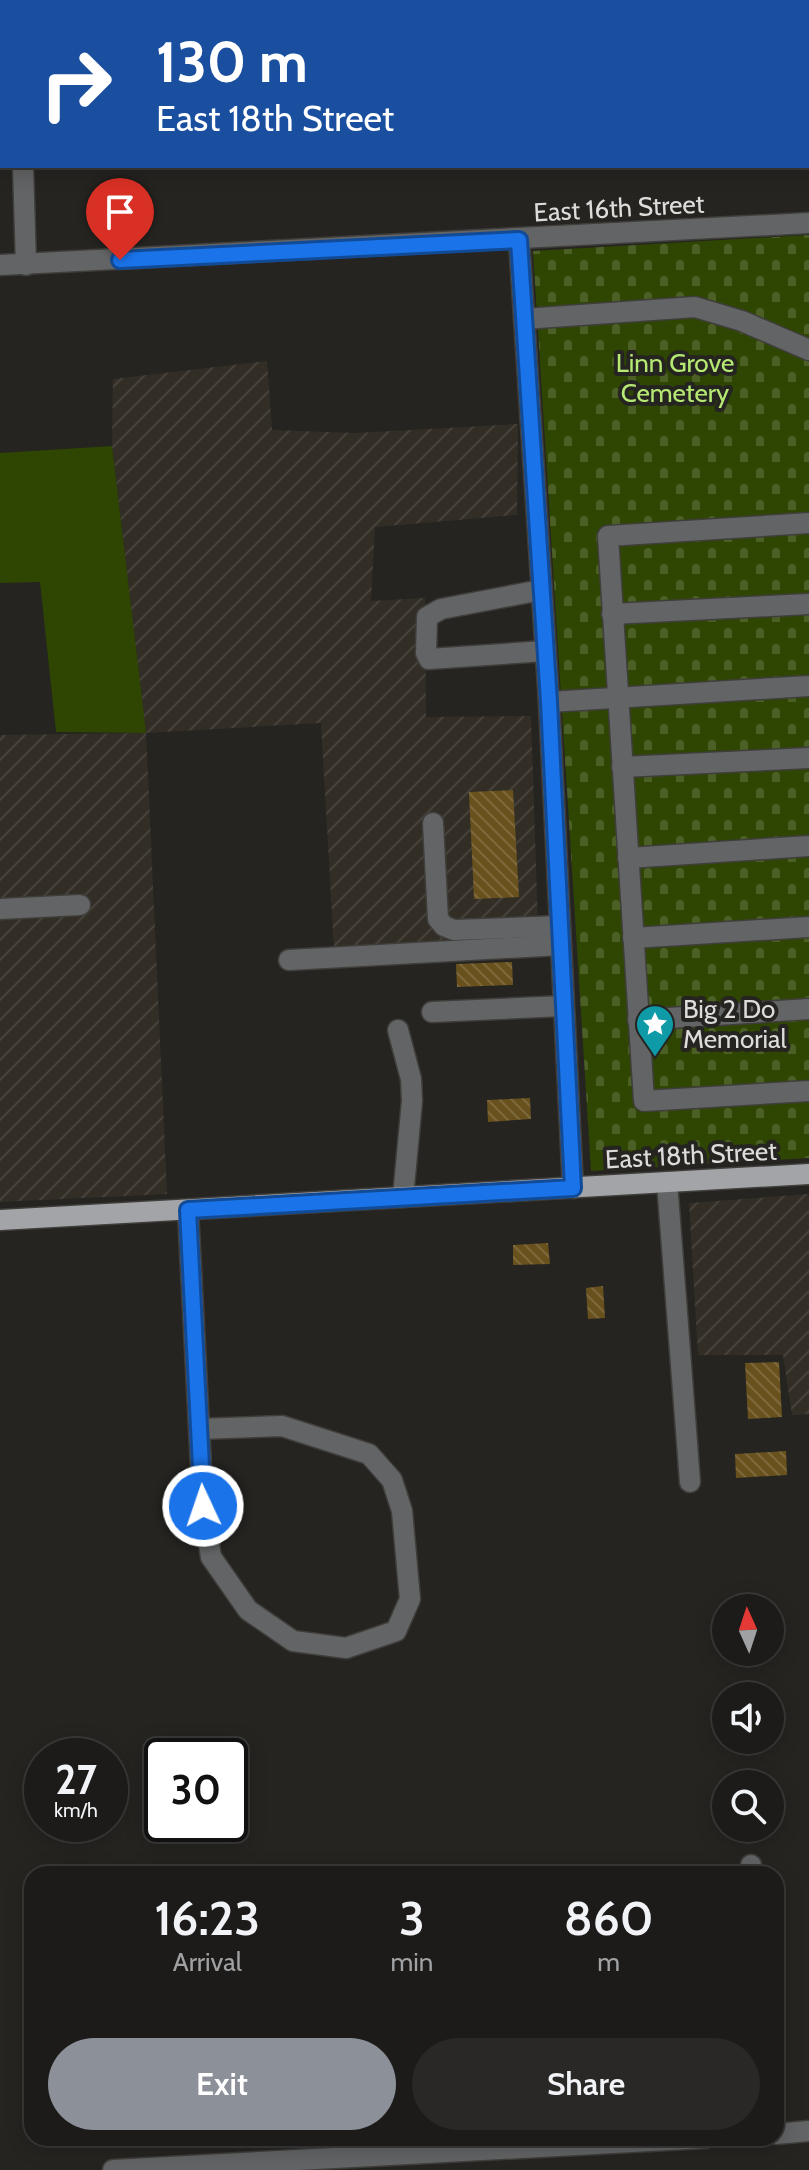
<!DOCTYPE html>
<style>
body{margin:0;font-family:Cabin,sans-serif;background:#292826;color:#f1f3f6;height:100vh;display:flex;flex-direction:column;font-size:30px;white-space:nowrap}
*{box-sizing:border-box;margin:0}
p{font-size:26px;color:#a0a1a2}
.icon{flex:none;width:44px;height:44px;fill:none;stroke:currentColor;stroke-width:2;stroke-linecap:round;stroke-linejoin:round}
.map{position:relative;flex:1;overflow:hidden}
.sheet{position:absolute;left:24px;top:1866px;width:760px;height:280px;display:flex;flex-direction:column;background:#1c1b19;border-radius:24px;box-shadow:0 4px 20px #0003,0 0 0 2px #3a3938}
.sheet>*{flex:none}
.guide{position:absolute;left:0px;top:0px;width:810px;height:168px;box-shadow:0 4px 20px #0003,0 0 0 2px #3a3938;background:#1a4fa0;color:#fff;overflow:hidden}
.needle{width:52px;rotate:357deg}
.tools{position:absolute;left:712px;top:1594px;display:grid;gap:16px}
.tools a{display:grid;place-items:center;width:72px;height:72px;border-radius:50%;background:#1c1b19;box-shadow:0 4px 20px #0003,0 0 0 2px #3a3938;font-size:40px}
.speed{position:absolute;left:24px;top:1738px;display:flex;gap:16px;font-size:40px;font-weight:700;text-align:center}
.speed>*{display:grid;place-content:center;width:104px;height:104px;border-radius:50%;background:#1c1b19;box-shadow:0 4px 20px #0003,0 0 0 2px #3a3938;line-height:1}
.speed small{font-size:20px;font-weight:400}
.speed .limit{border:4px solid #111;border-radius:12px;background:#fff;color:#111}
.pin{position:absolute;display:grid;place-items:center;width:68px;height:68px;color:#fff;margin:-82px -34px;border-radius:50% 50% 50% 0;rotate:-45deg;box-shadow:0 0 8px #0007}
.pin .icon{rotate:45deg}
.me{position:absolute;width:88px;margin:-44px;rotate:357deg;stroke-linejoin:round;filter:drop-shadow(0 0 6px #0008)}
.turn{display:flex;align-items:center;gap:28px;height:168px;padding:0 24px;font-size:36px}
.turn .icon{width:104px;height:104px;stroke-width:2.5}
.turn b{display:block;font-size:56px;line-height:68px}
.eta{display:flex;justify-content:space-evenly;align-items:center;height:136px;text-align:center}
.eta b{font-size:48px;font-weight:600;line-height:56px}
.action{display:flex;gap:16px;margin-top:auto;padding:16px 24px}
.action a{flex:1;height:92px;border-radius:48px;background:#8c9099;color:#fff;font-size:32px;font-weight:600;line-height:92px;text-align:center}
.action a+a{background:#292826;color:#f1f3f6}
.map>svg:first-child{display:block}
.industrial{fill:url(#industrial-furrows)}
.grass{fill:#2e4602}
.cemetery{fill:url(#cemetery-stones)}
.building{fill:url(#building-back-hatch)}
.lines{fill:none;stroke-linecap:round;stroke-linejoin:round}
.minor-casing{stroke:#3f3e3b;stroke-width:23}
.major-casing{stroke:#3f3e3b;stroke-width:23}
.minor{stroke:#636465;stroke-width:20}
.major{stroke:#a2a4a7;stroke-width:20}
.route-casing{stroke:#114b97;stroke-width:20}
.route{stroke:#1a73e8;stroke-width:14}
.labels{text-anchor:middle;stroke-width:8;stroke-linejoin:round;paint-order:stroke}
.street-label{font-size:26px;fill:#dddcda;stroke:#252421}
.park-label{font-size:26px;fill:#b6e973;stroke:#252421}
.poi-label{font-size:26px;fill:#dddcda;stroke:#252421;text-anchor:start}
</style>
<div class="map">
<svg width="809" height="2170" viewBox="0 0 809 2170">
<defs>
<pattern id="industrial-furrows" width="10" height="10" patternUnits="userSpaceOnUse" patternTransform="scale(2)"><rect width="10" height="10" fill="#322e26"/><path d="M-1 1l2-2M0 10L10 0M9 11l2-2" fill="none" stroke="#46423b"/></pattern>
<pattern id="cemetery-stones" width="16" height="16" patternUnits="userSpaceOnUse" patternTransform="scale(2)"><rect width="16" height="16" fill="#2e4602"/><path d="M2 7V4a2 2 0 0 1 4 0v3zM10 15v-3a2 2 0 0 1 4 0v3z" fill="#4c6026"/></pattern>
<pattern id="building-back-hatch" width="6" height="6" patternUnits="userSpaceOnUse" patternTransform="scale(2)"><rect width="6" height="6" fill="#68511c"/><path d="M-1 5l2 2M0 0l6 6M5-1l2 2" fill="none" stroke="#7d693c"/></pattern>
</defs>
<rect width="100%" height="100%" fill="#252421"/>
<g class="industrial">
<path d="M 267,361 L 272,430 L 355,433 L 518,424 L 517,515 L 375,527 L 371,601 L 425,598 L 426,717 L 531,716 L 539,957 L 335,967 L 321,723 L 146,733 L 167,1194 L 0,1202 L 0,735 L 145,733 L 112,446 L 113,379 Z"/>
<path d="M 809,1194 L 809,1414 L 792,1415 L 783,1355 L 698,1355 L 689,1203 Z"/>
</g>
<path class="grass" d="M 112,446 L 146,733 L 56,732 L 40,582 L 0,583 L 0,453 Z"/>
<path class="cemetery" d="M 809,235 L 809,1158 L 591,1171 L 533,251 Z"/>
<g class="building">
<path d="M 513,790 L 519,897 L 474,899 L 469,792 Z"/>
<path d="M 512,962 L 513,985 L 457,987 L 456,964 Z"/>
<path d="M 530,1098 L 531,1119 L 488,1122 L 487,1100 Z"/>
<path d="M 548,1243 L 550,1264 L 513,1265 L 513,1245 Z"/>
<path d="M 603,1286 L 605,1318 L 588,1319 L 586,1288 Z"/>
<path d="M 779,1362 L 782,1417 L 748,1419 L 745,1363 Z"/>
<path d="M 786,1451 L 787,1475 L 736,1478 L 735,1454 Z"/>
</g>
<g class="lines">
<defs>
<g id="minor">
<path d="M 15,0 L 15,2"/>
<path d="M 23,166 L 26,265"/>
<path d="M 519,240 L 549,702 L 573,1188"/>
<path d="M 0,265 L 809,223"/>
<path d="M 524,319 L 695,307 L 742,321 L 809,350"/>
<path d="M 809,523 L 608,536 L 644,1101 L 809,1091"/>
<path d="M 541,590 L 441,609 L 427,617 L 426,653 L 429,659 L 545,651"/>
<path d="M 612,614 L 809,604"/>
<path d="M 549,702 L 809,686"/>
<path d="M 622,767 L 809,758"/>
<path d="M 433,823 L 438,919 L 444,926 L 454,930 L 560,926"/>
<path d="M 628,858 L 809,846"/>
<path d="M 0,909 L 80,905"/>
<path d="M 633,938 L 809,927"/>
<path d="M 289,960 L 561,945"/>
<path d="M 432,1012 L 563,1006"/>
<path d="M 638,1020 L 809,1009"/>
<path d="M 398,1030 L 411,1079 L 412,1101 L 403,1197"/>
<path d="M 667,1182 L 690,1482"/>
<path d="M 188,1210 L 203,1506 L 211,1557 L 248,1610 L 293,1641 L 346,1648 L 396,1631 L 410,1599 L 402,1511 L 392,1480 L 369,1454 L 282,1426 L 199,1429"/>
<path d="M 751,1865 L 751,1874"/>
<path d="M 776,2134 L 809,2131"/>
<path d="M 113,2170 L 705,2138"/>
</g>
<path id="major" d="M 0,1220 L 809,1174"/>
</defs>
<use href="#minor" class="minor-casing"/>
<use href="#major" class="major-casing"/>
<use href="#minor" class="minor"/>
<use href="#major" class="major"/>
</g>
<g class="lines">
<defs>
<path id="route" d="M 120,260 L 519,240 L 549,702 L 573,1188 L 188,1210 L 203,1506"/>
</defs>
<use href="#route" class="route-casing"/>
<use href="#route" class="route"/>
</g>
<defs>
<symbol id="sight-pin" viewBox="-11 -11 22 30"><path d="M0 17L-7.5 6A9.5 9.5 0 1 1 7.5 6Z" fill="#0f9aa8" stroke="#252421"/><path d="M0-6L1.8-2.2L6-1.7L2.9 1.2L3.7 5.4L0 3.3L-3.7 5.4L-2.9 1.2L-6-1.7L-1.8-2.2Z" fill="#fff"/></symbol>
</defs>
<g fill-rule="evenodd">
<use href="#sight-pin" x="633" y="1002" width="44" height="60"/>
</g>
<g class="labels">
<g class="street-label">
<text transform="translate(619 208) rotate(-3)" y="9">East 16th Street</text>
<text transform="translate(691 1155) rotate(-3)" y="9">East 18th Street</text>
</g>
<g class="park-label">
<text x="675" y="372">Linn Grove<tspan x="675" dy="30">Cemetery</tspan></text>
</g>
<g class="poi-label">
<text x="683" y="1018">Big 2 Do<tspan x="683" dy="30">Memorial</tspan></text>
</g>
</g>
</svg>
<div class="tools">
<a><svg class="needle" viewBox="-14 -14 28 28"><path d="M0-13l5 13h-10z" fill="#e53935"/><path d="M0 13l5-13h-10z" fill="#a0a1a2"/></svg></a>
<a><svg class="icon" aria-label="sound" viewBox="0 0 24 24"><path d="M4 9h4l5-4v14l-5-4H4zM17 9q2 3 0 6"/></svg></a>
<a><svg class="icon" aria-label="search" viewBox="0 0 24 24"><circle cx="10" cy="10" r="6"/><path d="M15 15l6 6"/></svg></a>
</div>
<div class="speed"><div>27<small>km/h</small></div><div class="limit">30</div></div>
<div class="pin" style="left:120px;top:260px;background:#d93025"><svg class="icon" aria-label="arrive" viewBox="0 0 24 24"><path d="M6 21V4h12l-3 4 3 4H6"/></svg></div>
<svg class="me" style="left:203px;top:1506px" viewBox="-20 -20 40 40"><circle r="17" fill="#1a73e8" stroke="#fff" stroke-width="3"/><path d="M0-11L8 9 0 5-8 9z" fill="#fff"/></svg>
<div class="guide">
<div class="turn"><svg class="icon" aria-label="right" viewBox="0 0 24 24"><path d="M7 20v-9h11M14 6l5 5-5 5"/></svg><div><b>130 m</b>East 18th Street</div></div>
</div>
<section class="sheet">
<div class="eta">
<div><b>16:23</b><p>Arrival</p></div>
<div><b>3</b><p>min</p></div>
<div><b>860</b><p>m</p></div>
</div>
<div class="action"><a>Exit</a><a>Share</a></div>
</section>
</div>
